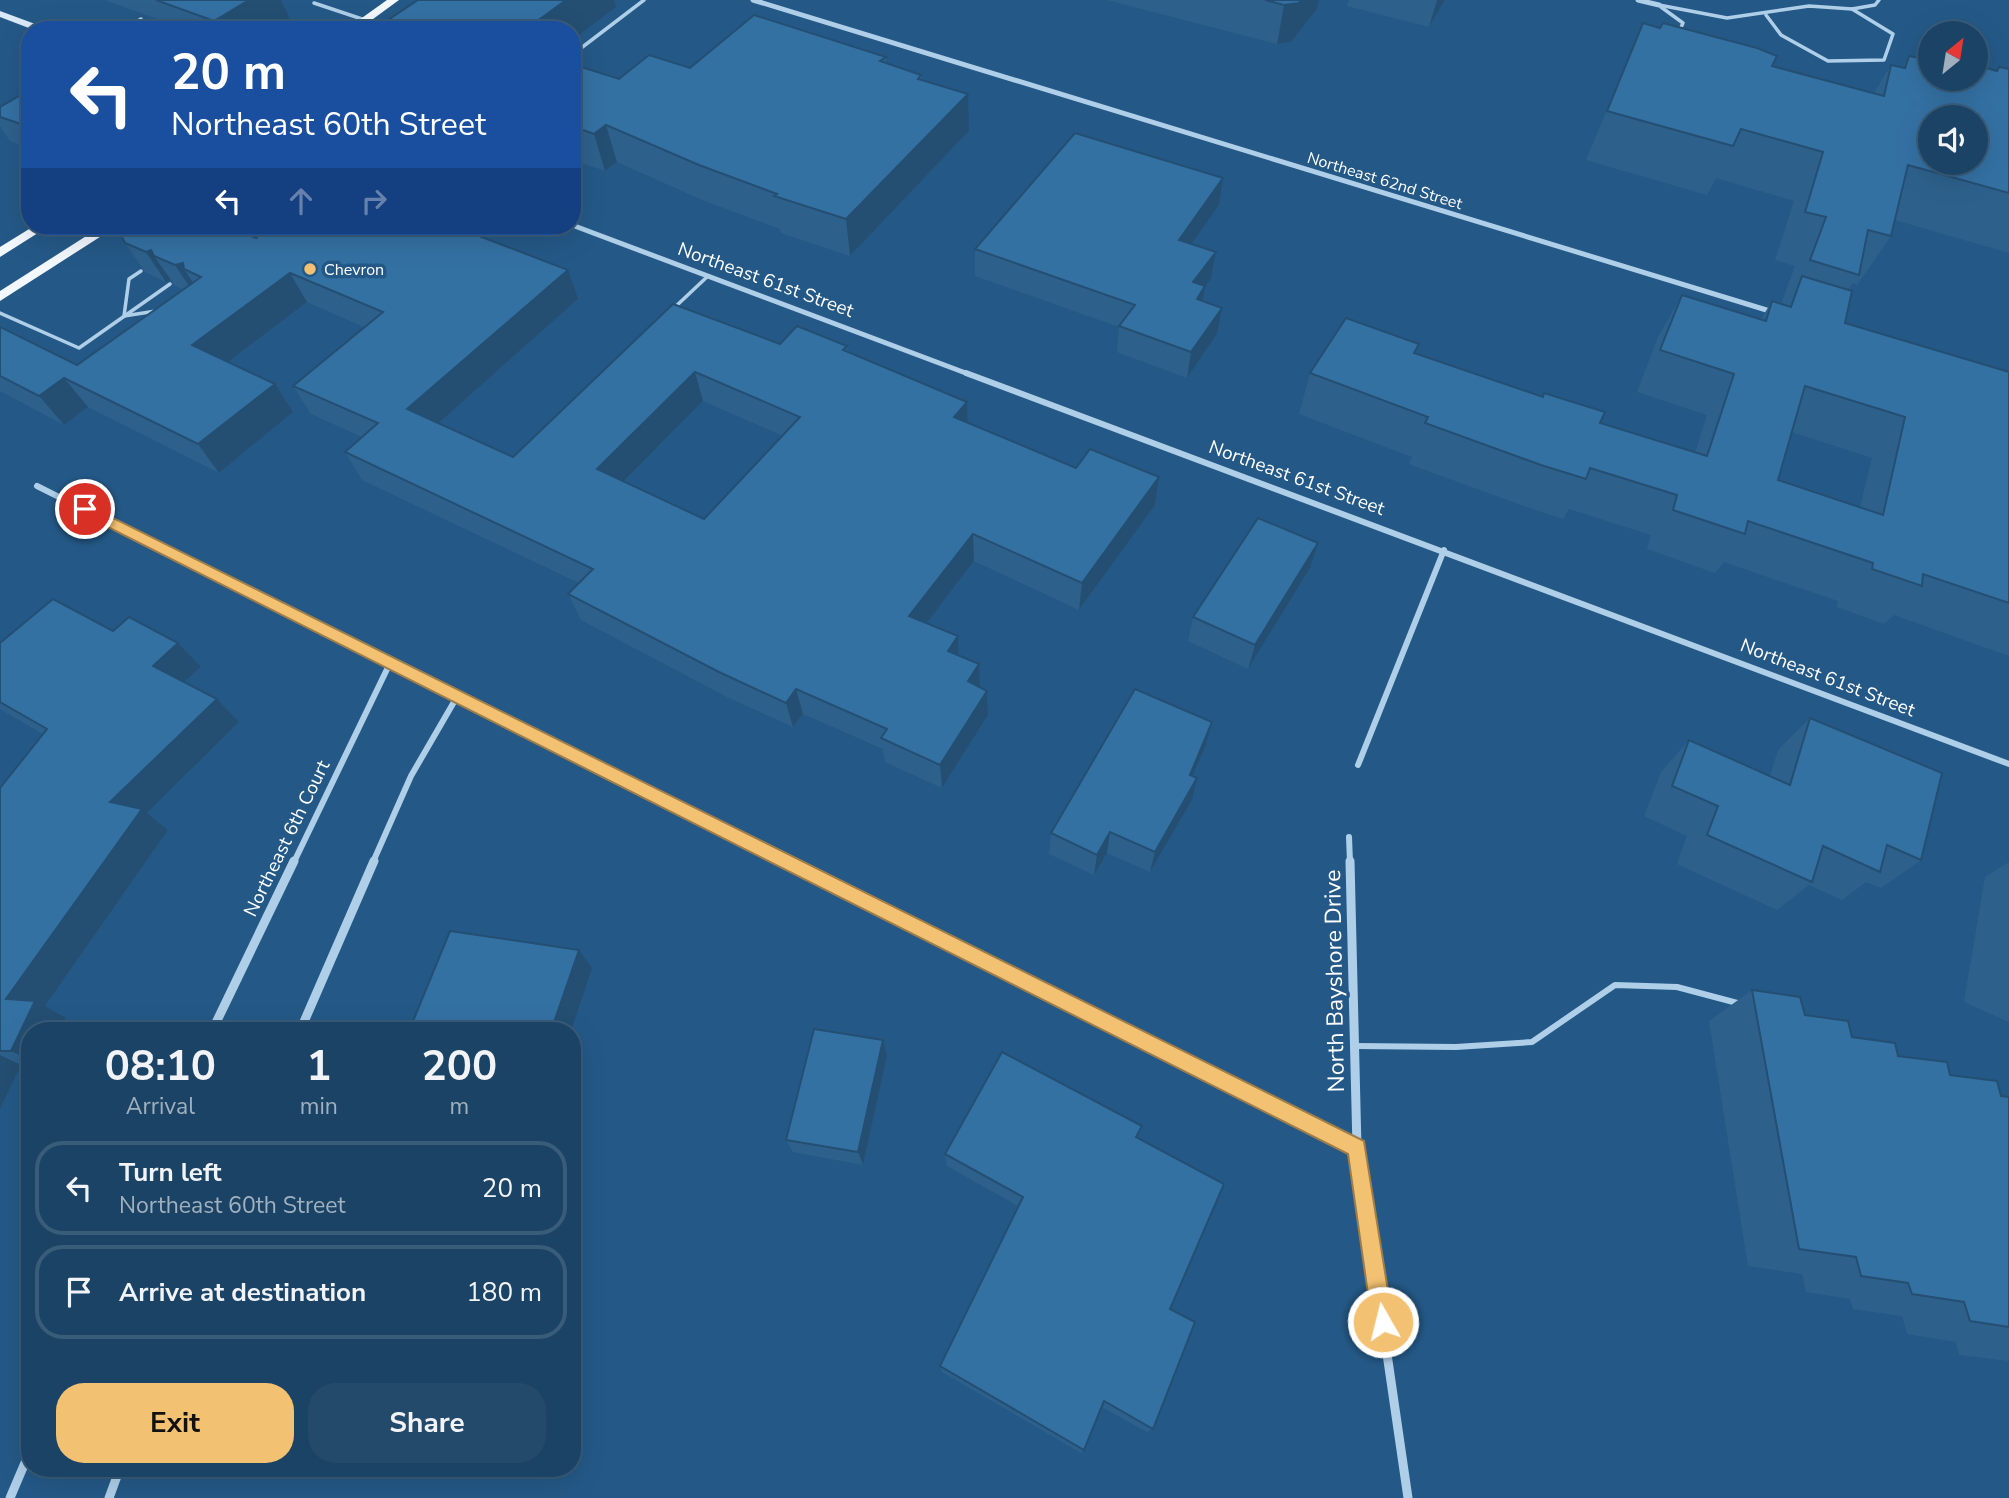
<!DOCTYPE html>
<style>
body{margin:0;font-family:"Nunito Sans",sans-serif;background:#244a6b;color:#f1f3f6;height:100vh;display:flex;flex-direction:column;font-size:26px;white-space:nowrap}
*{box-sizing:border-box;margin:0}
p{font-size:23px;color:#a0b0bf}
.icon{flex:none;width:38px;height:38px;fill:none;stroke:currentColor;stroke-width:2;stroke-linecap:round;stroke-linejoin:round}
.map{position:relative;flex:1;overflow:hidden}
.side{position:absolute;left:21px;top:1022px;width:560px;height:455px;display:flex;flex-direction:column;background:#1b4365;border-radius:28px;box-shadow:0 7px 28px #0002,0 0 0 2px #395c79}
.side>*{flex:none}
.top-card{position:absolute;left:21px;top:21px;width:560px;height:214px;border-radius:28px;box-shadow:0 7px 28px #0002,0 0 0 2px #395c79;background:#1a4fa0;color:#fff;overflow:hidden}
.needle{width:46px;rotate:30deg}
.fabs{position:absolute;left:1918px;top:21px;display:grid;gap:14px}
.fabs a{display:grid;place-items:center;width:70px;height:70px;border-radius:50%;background:#1b4365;box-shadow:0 7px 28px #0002,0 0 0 2px #395c79;font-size:35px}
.pin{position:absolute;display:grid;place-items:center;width:60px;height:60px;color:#fff;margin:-30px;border:4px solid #fff;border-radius:50%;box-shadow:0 2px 7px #0007}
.me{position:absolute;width:77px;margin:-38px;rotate:352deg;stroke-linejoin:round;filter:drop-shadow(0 0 5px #0008)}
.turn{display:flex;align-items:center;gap:24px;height:147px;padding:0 35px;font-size:32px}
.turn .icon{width:91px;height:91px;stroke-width:2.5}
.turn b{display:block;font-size:49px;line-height:60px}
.lanes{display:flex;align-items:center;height:66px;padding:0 35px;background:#0003;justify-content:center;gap:35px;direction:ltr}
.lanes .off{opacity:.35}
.eta{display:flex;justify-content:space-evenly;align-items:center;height:119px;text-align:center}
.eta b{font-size:42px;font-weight:700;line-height:49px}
.cta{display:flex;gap:14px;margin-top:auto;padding:14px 35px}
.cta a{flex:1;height:80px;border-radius:28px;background:#f3c172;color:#111;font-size:28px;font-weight:700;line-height:80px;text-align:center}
.cta a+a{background:#244a6b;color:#f1f3f6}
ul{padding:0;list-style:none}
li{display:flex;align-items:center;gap:21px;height:94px;margin:0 14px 10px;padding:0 21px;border:4px solid #395c79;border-radius:28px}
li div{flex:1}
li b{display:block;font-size:26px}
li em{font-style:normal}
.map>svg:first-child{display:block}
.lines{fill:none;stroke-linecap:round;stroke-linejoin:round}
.lane-far1{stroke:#afcfe9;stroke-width:3.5}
.lane{stroke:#afcfe9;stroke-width:6}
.street-far2{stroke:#afcfe9;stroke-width:5}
.street-far1{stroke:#afcfe9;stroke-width:6}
.street{stroke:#afcfe9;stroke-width:9}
.secondary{fill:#d9e9f7;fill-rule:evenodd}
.primary{fill:#f2f8fe;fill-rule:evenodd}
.wall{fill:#2d618c;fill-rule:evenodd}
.shaded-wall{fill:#244f72}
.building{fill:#3471a3;stroke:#244f72;stroke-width:2;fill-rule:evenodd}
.route{fill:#f3c172;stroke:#9e7d4a;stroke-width:2}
.poi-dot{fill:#f3c172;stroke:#245987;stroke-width:2.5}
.labels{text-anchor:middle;stroke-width:7;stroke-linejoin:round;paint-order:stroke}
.far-street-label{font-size:16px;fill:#fff;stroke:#245987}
.far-poi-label{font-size:16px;fill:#fff;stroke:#245987;text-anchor:start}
.street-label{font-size:19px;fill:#fff;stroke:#245987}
.near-street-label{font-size:23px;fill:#fff;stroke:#245987}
</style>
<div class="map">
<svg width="2009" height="1498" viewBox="0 0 2009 1498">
<rect width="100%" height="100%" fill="#245987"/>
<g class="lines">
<g class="lane-far1">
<path d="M 314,3 L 365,20"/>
<path d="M 1659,5 L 1727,18 L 1809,6 L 1852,9 L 1875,5 L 1879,0"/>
<path d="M 1661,7 L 1683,23 L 1678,34"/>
<path d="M 1766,15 L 1781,35 L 1828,61 L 1884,60 L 1893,34 L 1852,9"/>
<path d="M 122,30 L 141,19"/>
<path d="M 572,55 L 644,0"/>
<path d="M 262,226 L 263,237"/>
<path d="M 236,236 L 250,226"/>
<path d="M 141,271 L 129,279 L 124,316 L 156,311"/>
<path d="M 674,308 L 708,276"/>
<path d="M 0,313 L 79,348 L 170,284"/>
</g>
<path class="lane" d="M 1355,1046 L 1456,1047 L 1532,1042 L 1615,985 L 1677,987 L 1741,1004"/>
<g class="street-far2">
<path d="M 753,0 L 1773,312"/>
<path d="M 1638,0 L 1659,5"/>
<path d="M 572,225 L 971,375"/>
</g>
<g class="street-far1">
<path d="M 966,373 L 2009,764"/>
<path d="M 37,486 L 787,862"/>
<path d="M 1358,765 L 1444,550"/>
<path d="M 1349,837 L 1350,862"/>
<path d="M 294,862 L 391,661"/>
<path d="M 373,862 L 411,776 L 458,695"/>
</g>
<g class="street">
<path d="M 784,861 L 1357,1148"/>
<path d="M 1350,861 L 1357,1148 L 1408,1498"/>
<path d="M 212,1031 L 294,861"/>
<path d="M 300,1031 L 374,861"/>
<path d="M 10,1498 L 30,1451"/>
<path d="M 109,1498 L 120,1468"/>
</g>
<path class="secondary" d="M 0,11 L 46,28 L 47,30 L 34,30 L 0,17 Z"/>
<g class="primary">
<path d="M 387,0 L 399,0 L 358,30 L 345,30 Z"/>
<path d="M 34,226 L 49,226 L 0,257 L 0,247 Z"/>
<path d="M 102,226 L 117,226 L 0,301 L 0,291 Z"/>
</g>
</g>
<g class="wall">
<path d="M 105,0 L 281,0 L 290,19 L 272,30 L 171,30 L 168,23 Z"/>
<path d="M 1107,0 L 1319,0 L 1317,9 L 1291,42 L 1277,44 Z"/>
<path d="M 1349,0 L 1445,0 L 1429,27 L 1347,6 Z"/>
<path d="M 1643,23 L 1772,66 L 1874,93 L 1891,65 L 1902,68 L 1909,56 L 1930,79 L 1997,71 L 1999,67 L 2009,69 L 2009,253 L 1895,220 L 1891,236 L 1857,285 L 1853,283 L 1848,290 L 1845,323 L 2009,372 L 2009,656 L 1894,615 L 1884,624 L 1837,607 L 1838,601 L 1724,562 L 1715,573 L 1647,549 L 1651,535 L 1569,509 L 1563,519 L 1521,505 L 1409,464 L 1412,457 L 1299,414 L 1310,373 L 1419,344 L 1416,353 L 1600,423 L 1695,453 L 1707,415 L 1637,392 L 1658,337 L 1682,295 L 1761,319 L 1772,301 L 1781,304 L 1795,266 L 1775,260 L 1794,201 L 1716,178 L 1707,195 L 1586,160 ZM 1792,432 L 1872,458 L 1860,507 L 1778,480 Z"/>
<path d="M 886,57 L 886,63 L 921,75 L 921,80 L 969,131 L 850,256 L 781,233 L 780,229 L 707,202 L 617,162 L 605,171 L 582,163 L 577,166 L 572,165 L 572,64 L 619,79 L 690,68 Z"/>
<path d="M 30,90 L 30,148 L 10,141 L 0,127 L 0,107 Z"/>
<path d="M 1219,205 L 1191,244 L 1216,252 L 1211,279 L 1205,286 L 1203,301 L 1217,334 L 1187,378 L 1117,352 L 1119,327 L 975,276 L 975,249 Z"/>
<path d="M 232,232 L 578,299 L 438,424 L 513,457 L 673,304 L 780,344 L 847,346 L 848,352 L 968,423 L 1155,505 L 1079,610 L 974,561 L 926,623 L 958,636 L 959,656 L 980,687 L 987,691 L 988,715 L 942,788 L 885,762 L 883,749 L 803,714 L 793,727 L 727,697 L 581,620 L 568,594 L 579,583 L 362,480 L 345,452 L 362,437 L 311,414 L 293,386 L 364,327 L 307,302 L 228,362 L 293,412 L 219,473 L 88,407 L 64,425 L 0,391 L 0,327 L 77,365 L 183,289 L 174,285 L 171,280 L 166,282 L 145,272 L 125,243 ZM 703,401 L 783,436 L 704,519 L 623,482 Z"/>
<path d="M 1310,568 L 1248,669 L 1188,641 L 1193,617 Z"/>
<path d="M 113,631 L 201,667 L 184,682 L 239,722 L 147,813 L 168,830 L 45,1006 L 66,1018 L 60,1031 L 30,1031 L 30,1066 L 21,1065 L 0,1109 L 0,788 L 43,734 L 0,709 L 0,643 Z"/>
<path d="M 1810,718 L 1921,860 L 1881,888 L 1866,882 L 1842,900 L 1809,885 L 1777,910 L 1677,864 L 1687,836 L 1644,816 L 1661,772 L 1689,740 L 1770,776 L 1778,750 Z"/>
<path d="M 1212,722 L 1206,745 L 1193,776 L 1192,800 L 1150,872 L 1107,853 L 1094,875 L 1049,854 L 1051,833 Z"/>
<path d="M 2009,862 L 2009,1022 L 1964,1002 L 1985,877 Z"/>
<path d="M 1752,990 L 1852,1037 L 1898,1056 L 1950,1075 L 2001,1096 L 2009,1097 L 2009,1361 L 1959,1355 L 1956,1342 L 1907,1334 L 1902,1316 L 1853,1309 L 1850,1299 L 1806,1292 L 1802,1274 L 1748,1266 L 1709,1021 Z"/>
<path d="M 887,1056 L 863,1165 L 793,1152 L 786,1140 Z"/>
<path d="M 1138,1138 L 1170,1309 L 1153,1429 L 1147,1432 L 1102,1407 L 1084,1450 L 1081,1453 L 942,1372 L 940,1366 L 1018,1206 L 947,1166 L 945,1154 Z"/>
</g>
<g class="shaded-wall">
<path d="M 249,0 L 281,0 L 290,19 L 272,30 L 219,30 L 214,21 Z"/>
<path d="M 566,0 L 614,0 L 616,7 L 572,40 L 572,30 L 525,30 Z"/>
<path d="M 1301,0 L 1319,0 L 1317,9 L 1291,42 L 1277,44 L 1284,5 Z"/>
<path d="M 1437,0 L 1445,0 L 1429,27 Z"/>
<path d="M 144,22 L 149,30 L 143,30 Z"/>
<path d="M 968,94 L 969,131 L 850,256 L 846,219 Z"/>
<path d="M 606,125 L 617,162 L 605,171 L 594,134 Z"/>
<path d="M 572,131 L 582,163 L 577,166 L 572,150 Z"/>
<path d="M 1223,178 L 1219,205 L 1176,266 L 1179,240 Z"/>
<path d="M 151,250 L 154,256 L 171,280 L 166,282 L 146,252 Z"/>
<path d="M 1216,252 L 1211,279 L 1205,286 L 1201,313 L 1193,282 Z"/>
<path d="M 183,263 L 184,269 L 200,293 L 195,295 L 175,265 Z"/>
<path d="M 568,270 L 578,299 L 422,438 L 407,409 Z"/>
<path d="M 290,273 L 307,302 L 212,374 L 192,345 Z"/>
<path d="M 1222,308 L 1217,334 L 1187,378 L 1191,352 Z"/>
<path d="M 695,372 L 703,401 L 608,497 L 597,469 Z"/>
<path d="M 64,378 L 88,407 L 64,425 L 39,396 Z"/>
<path d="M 275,384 L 293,412 L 219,473 L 198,444 Z"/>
<path d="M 967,402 L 968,431 L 954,417 Z"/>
<path d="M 1159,477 L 1155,505 L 1079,610 L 1082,583 Z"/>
<path d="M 973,534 L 974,561 L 912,642 L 909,616 Z"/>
<path d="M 1318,543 L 1310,568 L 1248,669 L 1255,645 Z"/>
<path d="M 958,636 L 959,662 L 948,651 Z"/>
<path d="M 178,643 L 201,667 L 176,689 L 153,666 Z"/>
<path d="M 979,664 L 980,689 L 968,681 Z"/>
<path d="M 796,689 L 803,714 L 793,727 L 786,703 Z"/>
<path d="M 987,691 L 988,715 L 942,788 L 940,765 Z"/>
<path d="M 217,699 L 239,722 L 147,813 L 168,830 L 45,1006 L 66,1018 L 60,1031 L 30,1031 L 30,1060 L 11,1051 L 6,999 L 110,802 Z"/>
<path d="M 1212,722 L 1206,745 L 1184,796 L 1190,775 Z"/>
<path d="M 1197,778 L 1192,800 L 1150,872 L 1155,852 Z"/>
<path d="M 1110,832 L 1107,853 L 1094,875 L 1097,855 Z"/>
<path d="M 579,950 L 592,968 L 571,1031 L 551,1031 Z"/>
<path d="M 883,1040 L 887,1056 L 863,1165 L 858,1152 Z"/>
<path d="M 0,1055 L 21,1065 L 0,1109 Z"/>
</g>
<g class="building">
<path d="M 156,0 L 249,0 L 214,21 Z"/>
<path d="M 418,0 L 566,0 L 525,30 L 373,30 Z"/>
<path d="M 1265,0 L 1301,0 L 1299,3 L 1284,5 Z"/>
<path d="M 754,15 L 886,57 L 880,61 L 921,75 L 918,79 L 968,94 L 846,219 L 774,196 L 777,194 L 699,165 L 606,125 L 594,134 L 572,126 L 572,64 L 619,79 L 649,55 L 690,68 Z"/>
<path d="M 144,22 L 143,30 L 131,30 Z"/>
<path d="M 1643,23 L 1660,28 L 1663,23 L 1757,48 L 1777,56 L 1772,66 L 1884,96 L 1891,65 L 1905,68 L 1909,56 L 1930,60 L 1930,79 L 1976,79 L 1976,65 L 1997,71 L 1999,67 L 2009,69 L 2009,193 L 1908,165 L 1891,236 L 1868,230 L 1859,275 L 1810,260 L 1826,217 L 1805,212 L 1823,152 L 1741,129 L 1733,146 L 1607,111 ZM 1930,117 L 1976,117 L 1976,163 L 1930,163 Z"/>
<path d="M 30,90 L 30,127 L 0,117 L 0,107 Z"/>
<path d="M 1075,133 L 1223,178 L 1179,240 L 1216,252 L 1193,282 L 1205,286 L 1197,299 L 1222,308 L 1191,352 L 1119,326 L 1135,305 L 975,249 Z"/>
<path d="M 138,226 L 226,226 L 229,227 L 232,233 L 238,231 L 256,238 L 271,226 L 398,226 L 412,231 L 418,226 L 453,226 L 568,270 L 407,409 L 513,457 L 673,304 L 780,344 L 797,326 L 847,346 L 843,350 L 967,402 L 954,417 L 1076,468 L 1090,449 L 1159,477 L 1082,583 L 973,534 L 909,616 L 958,636 L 948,651 L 979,664 L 968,681 L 987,691 L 940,765 L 881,738 L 887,729 L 796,689 L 786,703 L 719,672 L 568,594 L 593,569 L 345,452 L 378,423 L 293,386 L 383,312 L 290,273 L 192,345 L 275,384 L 198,444 L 64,378 L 39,396 L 0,376 L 0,327 L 77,365 L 201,277 L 184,269 L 183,263 L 175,265 L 154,256 L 151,250 L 146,252 L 125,243 L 122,237 ZM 695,372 L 800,417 L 704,519 L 597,469 Z"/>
<path d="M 1802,276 L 1852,291 L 1845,323 L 2009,372 L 2009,603 L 1923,574 L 1922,586 L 1872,569 L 1873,563 L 1748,521 L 1745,534 L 1673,510 L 1677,495 L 1590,468 L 1586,479 L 1541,465 L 1425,423 L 1428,417 L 1310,373 L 1346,318 L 1419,344 L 1414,353 L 1543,397 L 1544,393 L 1605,412 L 1600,423 L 1707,456 L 1734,374 L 1660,350 L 1682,295 L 1766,321 L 1772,301 L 1791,307 ZM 1805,386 L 1905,417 L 1883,515 L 1778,480 Z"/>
<path d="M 1258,518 L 1318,543 L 1255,645 L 1193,617 Z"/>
<path d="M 53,599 L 113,631 L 129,617 L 178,643 L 153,666 L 217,699 L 110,802 L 142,809 L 6,999 L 35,1001 L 11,1051 L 0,1051 L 0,788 L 47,729 L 0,702 L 0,643 Z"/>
<path d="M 1135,689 L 1212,722 L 1190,775 L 1197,778 L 1155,852 L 1110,832 L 1097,855 L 1051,833 Z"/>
<path d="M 1810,718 L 1942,773 L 1921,860 L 1887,845 L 1880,872 L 1823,846 L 1812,882 L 1707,835 L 1718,806 L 1672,786 L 1689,740 L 1790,785 Z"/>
<path d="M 450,931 L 579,950 L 551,1031 L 409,1031 Z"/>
<path d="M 1752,990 L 1800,997 L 1805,1015 L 1848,1021 L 1852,1037 L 1895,1043 L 1898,1056 L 1947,1062 L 1950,1075 L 1997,1081 L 2001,1096 L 2009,1097 L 2009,1327 L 1970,1321 L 1964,1302 L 1912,1294 L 1908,1283 L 1861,1276 L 1856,1257 L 1799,1249 Z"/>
<path d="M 814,1029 L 883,1040 L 858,1152 L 786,1140 Z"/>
<path d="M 1002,1052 L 1142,1126 L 1136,1137 L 1224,1184 L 1170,1309 L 1195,1322 L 1153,1429 L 1104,1401 L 1084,1450 L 940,1366 L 1023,1197 L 945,1154 Z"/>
</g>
<path class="route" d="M 85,504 L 1364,1141 L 1393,1322 L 1390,1329 L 1383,1332 L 1375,1329 L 1372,1322 L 1348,1154 L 80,513 L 78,509 Z"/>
<circle class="poi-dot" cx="310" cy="269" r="7"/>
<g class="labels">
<g class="far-street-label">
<text transform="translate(1385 180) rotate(17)" y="6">Northeast 62nd Street</text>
</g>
<g class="far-poi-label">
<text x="324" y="275">Chevron</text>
</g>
<g class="street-label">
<text transform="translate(766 279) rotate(20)" y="7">Northeast 61st Street</text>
<text transform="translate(1297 477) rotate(20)" y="7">Northeast 61st Street</text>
<text transform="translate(1828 677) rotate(21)" y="7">Northeast 61st Street</text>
<text transform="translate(286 838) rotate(-64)" y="7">Northeast 6th Court</text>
</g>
<g class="near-street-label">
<text transform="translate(1334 981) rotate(-91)" y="8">North Bayshore Drive</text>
</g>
</g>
</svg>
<div class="fabs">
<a><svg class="needle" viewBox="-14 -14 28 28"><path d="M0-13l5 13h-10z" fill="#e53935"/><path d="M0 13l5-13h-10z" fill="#a0b0bf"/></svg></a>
<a><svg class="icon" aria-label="sound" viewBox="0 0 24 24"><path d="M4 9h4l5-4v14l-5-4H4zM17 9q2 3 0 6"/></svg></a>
</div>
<div class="pin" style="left:85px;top:509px;background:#d93025"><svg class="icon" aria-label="arrive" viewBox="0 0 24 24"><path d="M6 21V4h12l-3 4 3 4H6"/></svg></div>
<svg class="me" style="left:1383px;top:1322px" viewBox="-20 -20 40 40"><circle r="17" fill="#f3c172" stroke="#fff" stroke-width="3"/><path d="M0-11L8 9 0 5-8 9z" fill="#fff"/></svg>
<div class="top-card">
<div class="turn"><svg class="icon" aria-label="left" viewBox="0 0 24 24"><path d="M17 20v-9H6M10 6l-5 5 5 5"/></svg><div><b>20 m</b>Northeast 60th Street</div></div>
<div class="lanes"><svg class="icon" aria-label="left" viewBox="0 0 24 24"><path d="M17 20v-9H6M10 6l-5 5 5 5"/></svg><svg class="icon off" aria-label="ahead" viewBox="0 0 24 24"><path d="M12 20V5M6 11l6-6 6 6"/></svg><svg class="icon off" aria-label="right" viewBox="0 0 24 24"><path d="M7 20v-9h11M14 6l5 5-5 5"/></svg></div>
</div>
<section class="side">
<div class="eta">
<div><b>08:10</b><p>Arrival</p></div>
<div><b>1</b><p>min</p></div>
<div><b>200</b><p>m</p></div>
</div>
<ul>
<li><svg class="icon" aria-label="left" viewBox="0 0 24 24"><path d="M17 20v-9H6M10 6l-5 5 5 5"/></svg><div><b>Turn left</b><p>Northeast 60th Street</p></div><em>20 m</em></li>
<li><svg class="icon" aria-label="arrive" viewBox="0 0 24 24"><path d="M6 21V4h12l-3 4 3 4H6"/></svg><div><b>Arrive at destination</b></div><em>180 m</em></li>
</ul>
<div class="cta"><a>Exit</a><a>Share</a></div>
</section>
</div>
